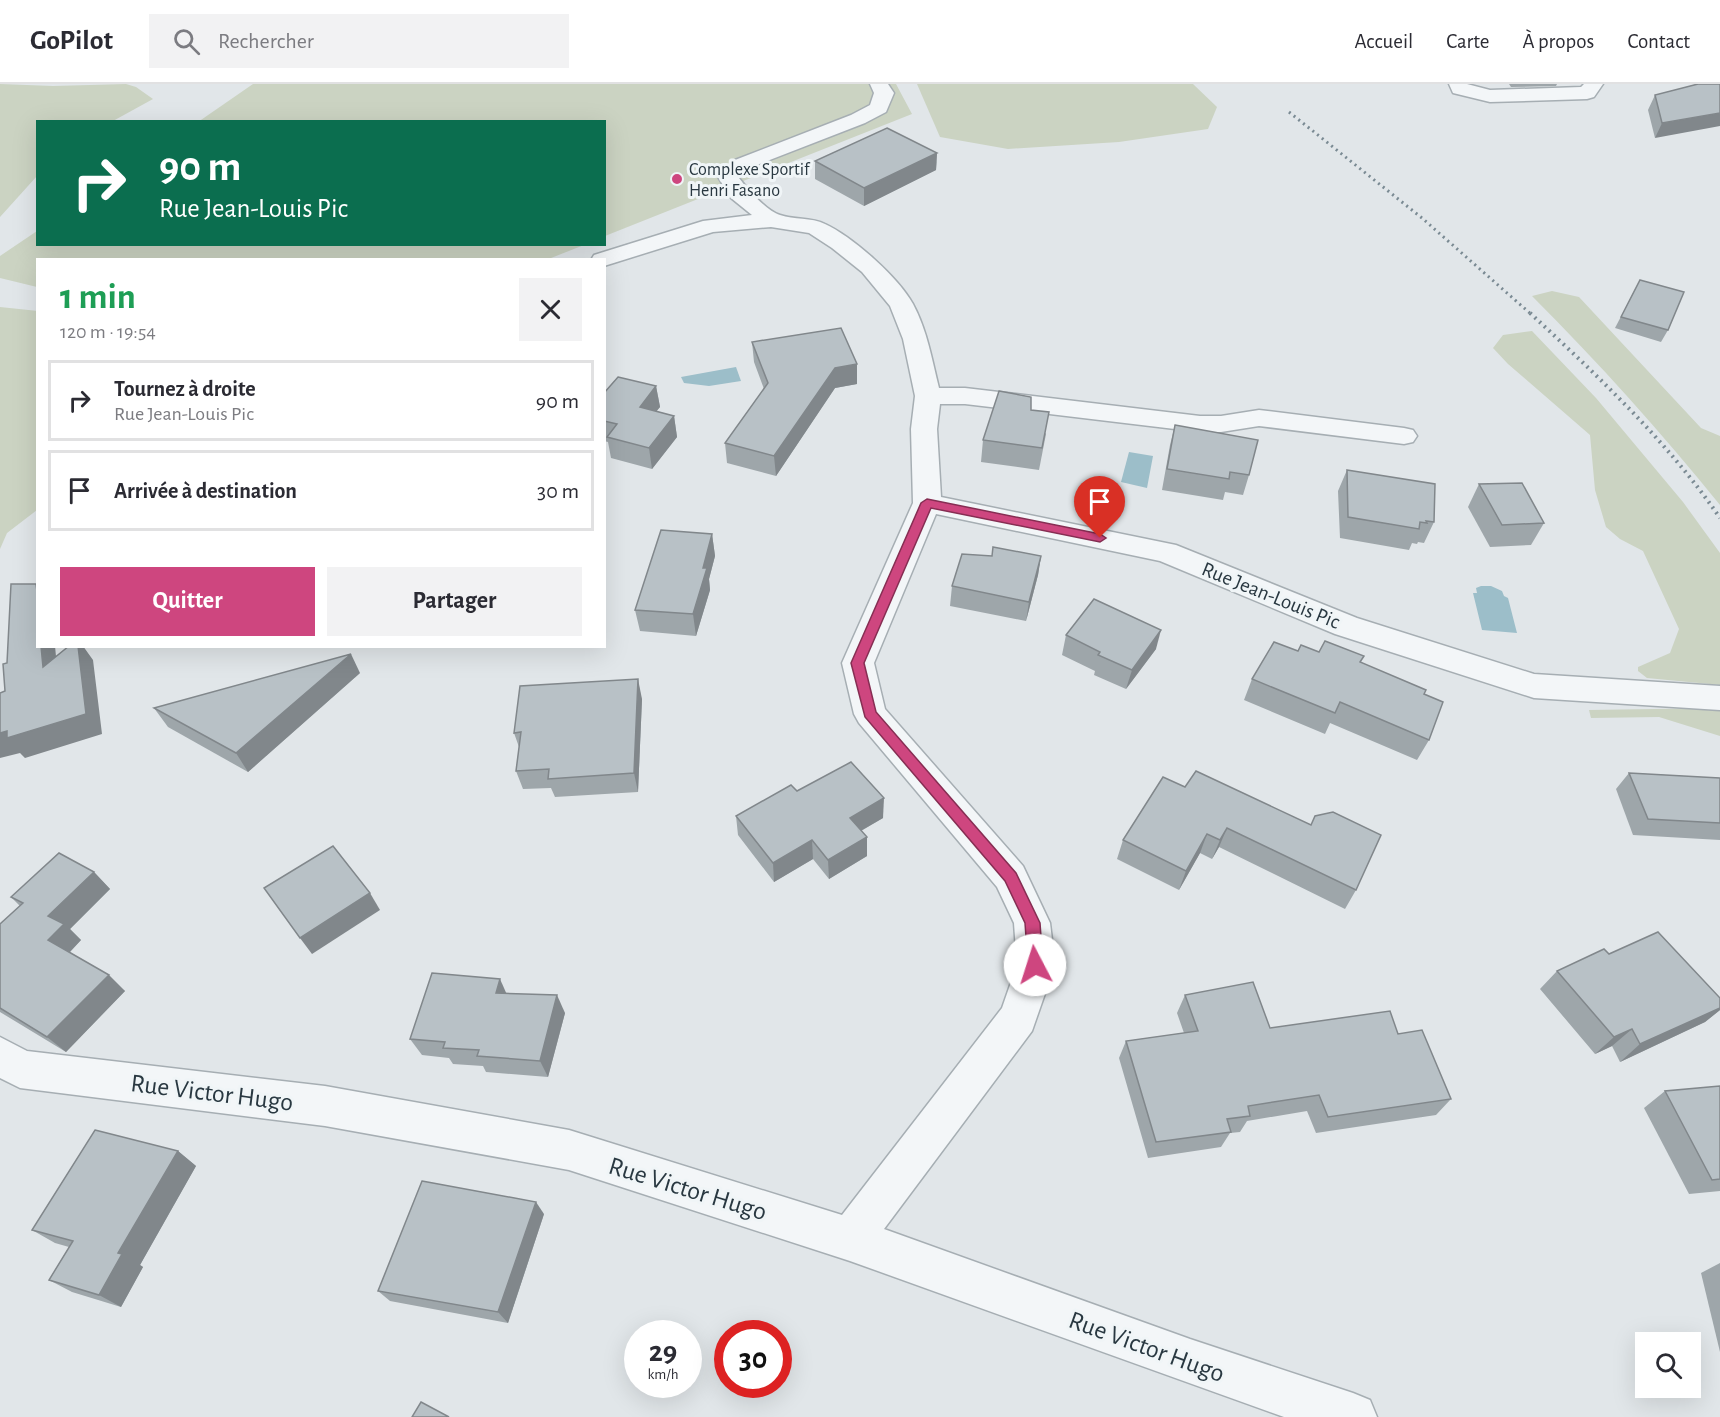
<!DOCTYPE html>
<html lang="fr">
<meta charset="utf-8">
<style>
body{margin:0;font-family:"Alegreya Sans",sans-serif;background:#f2f2f3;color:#2b2b33;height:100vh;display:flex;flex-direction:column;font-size:22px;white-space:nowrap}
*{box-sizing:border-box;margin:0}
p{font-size:20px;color:#7c7c81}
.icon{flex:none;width:33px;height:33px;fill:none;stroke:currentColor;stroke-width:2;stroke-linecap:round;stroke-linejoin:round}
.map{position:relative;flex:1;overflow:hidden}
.side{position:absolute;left:36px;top:174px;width:570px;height:390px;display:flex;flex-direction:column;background:#fff;border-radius:0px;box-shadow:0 6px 24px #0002}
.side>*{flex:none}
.top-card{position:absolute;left:36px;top:36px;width:570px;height:126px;border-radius:0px;box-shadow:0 6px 24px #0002;background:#0b6e4f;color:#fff;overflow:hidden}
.fabs{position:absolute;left:1635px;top:1248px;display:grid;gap:12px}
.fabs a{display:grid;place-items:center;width:66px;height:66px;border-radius:0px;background:#fff;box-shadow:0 6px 24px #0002;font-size:30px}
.speed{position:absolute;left:624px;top:1236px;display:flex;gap:12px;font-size:30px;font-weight:700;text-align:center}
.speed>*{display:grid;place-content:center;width:78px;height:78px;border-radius:50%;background:#fff;box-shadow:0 6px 24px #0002;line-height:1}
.speed small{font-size:15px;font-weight:400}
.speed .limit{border:9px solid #d22;background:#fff;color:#111}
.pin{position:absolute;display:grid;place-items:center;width:51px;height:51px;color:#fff;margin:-62px -26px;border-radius:50% 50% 50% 0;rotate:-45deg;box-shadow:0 0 6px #0007}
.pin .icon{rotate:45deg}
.me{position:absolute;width:66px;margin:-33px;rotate:355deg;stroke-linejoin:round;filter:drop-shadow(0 0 4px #0008)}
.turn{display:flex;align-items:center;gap:21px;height:126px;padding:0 24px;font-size:27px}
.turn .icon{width:78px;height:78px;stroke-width:2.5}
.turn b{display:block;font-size:42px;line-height:51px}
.round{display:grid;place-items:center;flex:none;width:63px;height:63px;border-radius:0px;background:#f2f2f3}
.head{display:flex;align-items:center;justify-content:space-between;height:102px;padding:0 24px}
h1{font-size:36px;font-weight:700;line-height:45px;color:#1e9e55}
.cta{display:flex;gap:12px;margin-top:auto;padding:12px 24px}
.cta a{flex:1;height:69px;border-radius:0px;background:#ce467f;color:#fff;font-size:24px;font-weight:700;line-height:69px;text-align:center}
.cta a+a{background:#f2f2f3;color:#2b2b33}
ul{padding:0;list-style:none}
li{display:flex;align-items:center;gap:18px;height:81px;margin:0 12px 9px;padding:0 12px;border:3px solid #e1e1e2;border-radius:0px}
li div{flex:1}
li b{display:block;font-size:22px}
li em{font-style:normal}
header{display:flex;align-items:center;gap:36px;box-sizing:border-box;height:84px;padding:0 30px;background:#fff;border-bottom:2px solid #e1e1e2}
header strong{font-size:28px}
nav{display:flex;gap:33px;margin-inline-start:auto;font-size:21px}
.search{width:420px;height:54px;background:#f2f2f3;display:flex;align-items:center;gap:15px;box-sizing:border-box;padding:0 21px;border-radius:0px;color:#7c7c81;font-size:22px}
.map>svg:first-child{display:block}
.green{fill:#cbd3c2}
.water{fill:#9cbec9}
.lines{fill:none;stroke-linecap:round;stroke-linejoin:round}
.minor-casing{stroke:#a6aeb3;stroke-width:3}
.minor{fill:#f3f6f8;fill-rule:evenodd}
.rail-far1{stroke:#7a8a93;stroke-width:3;stroke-dasharray:2 4;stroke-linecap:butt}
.rail{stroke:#7a8a93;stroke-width:4;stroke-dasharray:2 4.5;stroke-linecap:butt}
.wall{fill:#9ea6aa}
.shaded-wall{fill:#81878b}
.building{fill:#b8c1c6;stroke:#81878b;stroke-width:1.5}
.route{fill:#ce467f;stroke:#862e53;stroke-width:1.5}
.poi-dot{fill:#ce467f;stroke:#f0f5f7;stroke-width:2}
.labels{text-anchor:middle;stroke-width:6;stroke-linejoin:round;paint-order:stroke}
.far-poi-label{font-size:18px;fill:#293841;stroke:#f0f5f7;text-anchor:start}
.street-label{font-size:21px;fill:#293841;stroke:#f0f5f7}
.near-street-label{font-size:26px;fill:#293841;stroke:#f0f5f7}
</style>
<header>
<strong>GoPilot</strong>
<div class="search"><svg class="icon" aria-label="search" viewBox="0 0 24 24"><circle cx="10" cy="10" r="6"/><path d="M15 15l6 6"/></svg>Rechercher</div>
<nav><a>Accueil</a><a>Carte</a><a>À propos</a><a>Contact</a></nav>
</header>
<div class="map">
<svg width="1720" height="1333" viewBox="0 0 1720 1333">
<rect width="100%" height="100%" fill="#e1e6e9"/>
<g class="green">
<path d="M 0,0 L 53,2 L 126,0 L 136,3 L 153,15 L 113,37 L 38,38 L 37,92 L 0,133 Z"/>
<path d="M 253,0 L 896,0 L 912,30 L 605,152 L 604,38 L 198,38 Z"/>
<path d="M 917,0 L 1193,0 L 1217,23 L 1208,45 L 1119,58 L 1008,65 L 940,53 Z"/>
<path d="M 37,147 L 38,160 L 584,161 L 546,176 L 38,176 L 37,203 L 0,194 L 0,172 Z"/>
<path d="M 1552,207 L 1579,213 L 1701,344 L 1720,352 L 1720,421 C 1661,348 1599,279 1532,212 Z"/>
<path d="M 0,223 L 38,227 L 37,426 L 7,449 L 0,465 Z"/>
<path d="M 1532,247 L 1596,314 L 1683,418 L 1720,469 L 1720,601 L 1647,594 L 1638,587 L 1638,583 L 1670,569 L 1679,545 L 1643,467 L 1620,455 L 1606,443 L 1595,406 L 1590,351 L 1508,280 L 1493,264 L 1503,251 Z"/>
<path d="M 1720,624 L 1720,652 L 1659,633 L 1591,634 L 1589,626 Z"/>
</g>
<g class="water">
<path d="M 736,283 L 741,297 L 709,302 L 684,299 L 681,293 Z"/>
<path d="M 1129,368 L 1153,372 L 1147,404 L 1121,398 Z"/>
<path d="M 1481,502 L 1491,502 L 1502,507 L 1504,512 L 1508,514 L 1517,549 L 1482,546 L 1473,509 L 1477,509 L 1476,504 Z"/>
</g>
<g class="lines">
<defs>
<g id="minor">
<path d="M 870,0 L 888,0 L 894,9 L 886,28 L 865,39 L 749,84 L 739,94 C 747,105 767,127 780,131 C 794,136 811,133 825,140 C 853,153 898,193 913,220 C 927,246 932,276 939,304 L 965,304 L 1200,332 L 1221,332 L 1259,326 L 1404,344 L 1413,346 L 1417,352 L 1413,358 L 1404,360 L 1259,342 L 1221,348 L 1200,348 L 965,320 L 940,320 L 937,345 L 941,413 L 1176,461 L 1357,534 L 1534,590 L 1720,602 L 1720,626 L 1534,614 L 1335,550 L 1160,477 L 936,430 L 874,579 L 885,625 L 1023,782 L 1050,839 L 1055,881 L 1032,947 L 884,1145 L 1190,1255 L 1353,1309 L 1370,1316 L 1377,1333 L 1284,1333 L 850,1177 L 569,1086 L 325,1042 L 20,1004 L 0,994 L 0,953 L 27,967 L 325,1002 L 569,1046 L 842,1131 L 1002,924 L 1017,881 L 1014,839 L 997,803 L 859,639 L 854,630 L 842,579 L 913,419 L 911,345 L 915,312 L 903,255 L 890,222 L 862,188 L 832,164 L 809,149 L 771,143 L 713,148 L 604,182 L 604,176 L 591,176 L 594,171 L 703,137 L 752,131 L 731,114 L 718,93 L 735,76 L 851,31 L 870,21 L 874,9 Z"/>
<path d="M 1449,0 L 1467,0 L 1490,6 L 1581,3 L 1584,0 L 1603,0 L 1594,13 L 1587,15 L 1490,18 L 1453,9 Z"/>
</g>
</defs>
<use href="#minor" class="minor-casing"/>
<use href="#minor" class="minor"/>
<path class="rail-far1" d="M 1289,28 L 1422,134 L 1532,231"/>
<path class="rail" d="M 1530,229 C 1597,291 1669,359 1720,434"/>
</g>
<g class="wall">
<path d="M 1509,0 L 1557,0 L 1556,2 L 1511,3 Z"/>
<path d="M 1698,0 L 1655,54 L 1648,26 L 1655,11 Z"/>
<path d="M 937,69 L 936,86 L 864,122 L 815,95 L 815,77 Z"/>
<path d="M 1640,196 L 1668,246 L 1661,258 L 1615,244 Z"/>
<path d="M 752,258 L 857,300 L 835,304 L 776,392 L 727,379 L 725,359 L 764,305 L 754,278 Z"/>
<path d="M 656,302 L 660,323 L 656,327 L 674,332 L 677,353 L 652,385 L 611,374 L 608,358 L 604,357 L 604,309 Z"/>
<path d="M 1031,326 L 1046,350 L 1039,386 L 981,378 L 983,356 Z"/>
<path d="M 1175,341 L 1249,391 L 1243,411 L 1225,408 L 1223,416 L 1162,406 L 1170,361 Z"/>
<path d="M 1347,386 L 1434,438 L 1424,459 L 1418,458 L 1417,460 L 1412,459 L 1409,466 L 1340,454 L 1338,407 Z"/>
<path d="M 1479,400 L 1544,439 L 1531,461 L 1490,463 L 1468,423 Z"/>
<path d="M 712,450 L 715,472 L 709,495 L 710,506 L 696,552 L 640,547 L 635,526 Z"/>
<path d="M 992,472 L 1041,472 L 1038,491 L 1026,537 L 950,522 L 952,502 Z"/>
<path d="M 1066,551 L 1156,565 L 1126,605 L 1094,591 L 1095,587 L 1062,571 Z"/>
<path d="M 1298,567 L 1319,568 L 1361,578 L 1424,610 L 1429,656 L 1417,676 L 1330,639 L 1325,650 L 1244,616 L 1252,595 Z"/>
<path d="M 360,589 L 248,688 L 168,643 L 154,624 Z"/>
<path d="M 642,615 L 638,708 L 555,713 L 551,704 L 523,705 L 516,687 L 519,663 L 514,649 Z"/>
<path d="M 1629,689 L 1720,694 L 1720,756 L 1633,751 L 1616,705 Z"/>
<path d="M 1163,693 L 1356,806 L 1345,825 L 1219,763 L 1212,775 L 1200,769 L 1179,806 L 1117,775 L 1123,756 Z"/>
<path d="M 797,707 L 883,734 L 861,747 L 867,753 L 867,772 L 829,795 L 813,775 L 774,798 L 738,751 L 736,732 Z"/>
<path d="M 94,788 L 110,805 L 70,845 L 81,856 L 70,868 L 125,907 L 66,968 L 0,928 L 0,840 L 20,822 L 11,813 Z"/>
<path d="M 1609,870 L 1720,914 L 1720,926 L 1705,938 L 1620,978 L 1612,962 L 1595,970 L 1540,905 L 1557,887 Z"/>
<path d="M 507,909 L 565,929 L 548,993 L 486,988 L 483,982 L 453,980 L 449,974 L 422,971 L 410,955 Z"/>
<path d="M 1185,911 L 1270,944 L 1398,950 L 1451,1015 L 1436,1031 L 1316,1049 L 1307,1027 L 1247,1037 L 1240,1048 L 1230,1049 L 1221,1063 L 1148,1074 L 1119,974 L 1126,957 L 1184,949 L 1177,929 Z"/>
<path d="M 1720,1002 L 1720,1107 L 1689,1110 L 1644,1024 L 1665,1007 Z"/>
<path d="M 178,1067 L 196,1082 L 140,1181 L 143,1183 L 121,1223 L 72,1208 L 49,1196 L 69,1163 L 55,1159 L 32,1146 Z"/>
<path d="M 544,1130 L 508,1239 L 390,1217 L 378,1207 Z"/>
<path d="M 1720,1179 L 1720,1268 L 1701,1189 Z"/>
</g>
<g class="shaded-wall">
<path d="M 1720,29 L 1720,42 L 1655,54 L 1662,39 Z"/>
<path d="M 937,69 L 936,86 L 864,122 L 864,104 Z"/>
<path d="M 857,280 L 857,300 L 835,304 L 776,392 L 774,372 L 835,284 Z"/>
<path d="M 656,302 L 660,323 L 643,344 L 640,323 Z"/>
<path d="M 674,332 L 677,353 L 652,385 L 649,364 Z"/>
<path d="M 712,450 L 715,472 L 709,495 L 710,506 L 696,552 L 693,530 L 703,484 Z"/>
<path d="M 1041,472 L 1038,491 L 1026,537 L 1029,518 Z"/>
<path d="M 1161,546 L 1156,565 L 1126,605 L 1132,586 Z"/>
<path d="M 41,562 L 55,562 L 59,604 L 43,583 Z"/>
<path d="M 78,562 L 83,562 L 93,576 L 102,650 L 25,674 L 20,669 L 0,674 L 0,649 Z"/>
<path d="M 351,570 L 360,589 L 248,688 L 236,669 Z"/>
<path d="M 638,595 L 642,615 L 638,708 L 634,689 Z"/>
<path d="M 884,714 L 883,734 L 850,753 L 850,734 Z"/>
<path d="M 1227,744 L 1219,763 L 1212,775 L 1220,756 Z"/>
<path d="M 1207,750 L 1200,769 L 1179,806 L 1186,787 Z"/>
<path d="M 867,753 L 867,772 L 829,795 L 828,776 Z"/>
<path d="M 812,756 L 813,775 L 774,798 L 773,779 Z"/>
<path d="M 94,788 L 110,805 L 70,845 L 81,856 L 66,872 L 48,856 L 48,832 Z"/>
<path d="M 370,809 L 380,826 L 312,870 L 300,854 Z"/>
<path d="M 109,891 L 125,907 L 66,968 L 47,953 Z"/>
<path d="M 500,895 L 508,913 L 496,909 Z"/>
<path d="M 557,911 L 565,929 L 548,993 L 540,977 Z"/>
<path d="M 1720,924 L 1720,926 L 1705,938 L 1620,978 L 1640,960 Z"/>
<path d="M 1632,945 L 1612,962 L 1595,970 L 1614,953 Z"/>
<path d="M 178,1067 L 196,1082 L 140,1181 L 143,1183 L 121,1223 L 99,1211 L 118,1169 Z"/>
<path d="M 536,1118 L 544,1130 L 508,1239 L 498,1228 Z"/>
</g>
<g class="building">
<path d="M 1698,0 L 1720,0 L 1720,29 L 1662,39 L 1655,11 Z"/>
<path d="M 887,44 L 937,69 L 864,104 L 815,77 Z"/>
<path d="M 1640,196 L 1684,208 L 1668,246 L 1621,233 Z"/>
<path d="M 841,244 L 857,280 L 835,284 L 774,372 L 725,359 L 768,299 L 752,258 Z"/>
<path d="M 618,293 L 656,302 L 640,323 L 674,332 L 649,364 L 607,353 L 617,340 L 604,337 L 604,309 Z"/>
<path d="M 999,307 L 1031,313 L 1031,326 L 1049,328 L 1042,364 L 983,356 Z"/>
<path d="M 1175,341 L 1258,356 L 1249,391 L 1230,388 L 1229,395 L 1167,385 Z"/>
<path d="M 1347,386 L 1435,400 L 1434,438 L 1426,437 L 1427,439 L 1420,438 L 1419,445 L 1348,433 Z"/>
<path d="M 1522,399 L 1544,439 L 1502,441 L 1479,400 Z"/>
<path d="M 661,446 L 712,450 L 703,484 L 707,484 L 693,530 L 635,526 Z"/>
<path d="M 993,463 L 1041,472 L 1029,518 L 952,502 L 962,470 L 992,472 Z"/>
<path d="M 11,500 L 36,500 L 38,515 L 38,562 L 41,562 L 43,583 L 69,562 L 78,562 L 86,630 L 7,654 L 7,647 L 0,649 L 0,609 L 5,607 L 3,580 L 7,579 Z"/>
<path d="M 1094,515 L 1161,546 L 1132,586 L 1098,571 L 1100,568 L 1066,551 Z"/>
<path d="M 1325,557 L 1364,572 L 1360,578 L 1426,606 L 1424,610 L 1443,618 L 1429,656 L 1340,618 L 1335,629 L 1252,595 L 1274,558 L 1298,567 L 1301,561 L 1319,568 Z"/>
<path d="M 351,570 L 236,669 L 154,624 Z"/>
<path d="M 638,595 L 634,689 L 548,695 L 549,685 L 516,687 L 521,648 L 514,649 L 520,602 Z"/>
<path d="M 851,678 L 884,714 L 850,734 L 867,753 L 828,776 L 812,756 L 773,779 L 736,732 L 791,701 L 797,707 Z"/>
<path d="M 1196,687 L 1311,741 L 1315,732 L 1333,728 L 1381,751 L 1356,806 L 1227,744 L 1220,756 L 1207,750 L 1186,787 L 1123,756 L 1163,693 L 1185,703 Z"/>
<path d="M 1629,689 L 1720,694 L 1720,739 L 1648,735 Z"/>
<path d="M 333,762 L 370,809 L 300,854 L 264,804 Z"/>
<path d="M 59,769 L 94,788 L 48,832 L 64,840 L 48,856 L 109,891 L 47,953 L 0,924 L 0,840 L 23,819 L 11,813 Z"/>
<path d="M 1658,848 L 1720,914 L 1720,924 L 1640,960 L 1632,945 L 1614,953 L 1557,887 L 1604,865 L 1609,870 Z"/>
<path d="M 432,889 L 500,895 L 496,909 L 557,911 L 540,977 L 477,972 L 479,966 L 443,964 L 445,958 L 410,955 Z"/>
<path d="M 1253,898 L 1270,944 L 1390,927 L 1398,950 L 1422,946 L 1451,1015 L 1328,1033 L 1319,1011 L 1248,1022 L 1250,1032 L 1227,1035 L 1231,1048 L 1156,1058 L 1126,957 L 1198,947 L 1185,911 Z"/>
<path d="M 1720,1002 L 1720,1095 L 1712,1096 L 1665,1007 Z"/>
<path d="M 95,1046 L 178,1067 L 118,1169 L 122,1170 L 99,1211 L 49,1196 L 73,1157 L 32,1146 Z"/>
<path d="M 422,1097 L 536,1118 L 498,1228 L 378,1207 Z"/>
<path d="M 421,1318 L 449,1333 L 412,1333 Z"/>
</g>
<path class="route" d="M 927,415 L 1100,450 L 1106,454 L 1100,458 L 931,424 L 864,579 L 876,628 L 1016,789 L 1040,839 L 1043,881 L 1041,886 L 1035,888 L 1030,886 L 1028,881 L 1025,839 L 1005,797 L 865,633 L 851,579 L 921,419 Z"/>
<circle class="poi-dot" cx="677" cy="95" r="6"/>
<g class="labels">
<g class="far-poi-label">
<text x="689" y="91">Complexe Sportif<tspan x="689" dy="21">Henri Fasano</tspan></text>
</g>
<g class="street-label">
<text transform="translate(1271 511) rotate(22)" y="7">Rue Jean-Louis Pic</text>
</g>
<g class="near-street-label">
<text transform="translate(212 1008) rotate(7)" y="9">Rue Victor Hugo</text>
<text transform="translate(688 1104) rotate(17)" y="9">Rue Victor Hugo</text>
<text transform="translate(1147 1262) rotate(20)" y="9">Rue Victor Hugo</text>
</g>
</g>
</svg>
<div class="fabs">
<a><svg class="icon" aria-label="search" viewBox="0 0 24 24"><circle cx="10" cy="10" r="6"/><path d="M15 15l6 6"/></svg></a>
</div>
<div class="speed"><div>29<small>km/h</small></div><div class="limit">30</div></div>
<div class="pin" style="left:1100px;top:454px;background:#d93025"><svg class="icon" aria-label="arrive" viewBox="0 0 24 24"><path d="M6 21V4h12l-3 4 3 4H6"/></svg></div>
<svg class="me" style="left:1035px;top:881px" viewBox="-20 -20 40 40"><circle r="19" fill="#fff"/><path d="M0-13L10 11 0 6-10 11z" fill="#ce467f"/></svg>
<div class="top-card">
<div class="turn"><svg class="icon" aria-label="right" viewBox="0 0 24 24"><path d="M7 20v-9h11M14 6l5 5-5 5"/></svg><div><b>90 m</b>Rue Jean-Louis Pic</div></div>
</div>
<section class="side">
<div class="head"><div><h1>1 min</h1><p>120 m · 19:54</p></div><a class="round"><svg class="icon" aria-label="close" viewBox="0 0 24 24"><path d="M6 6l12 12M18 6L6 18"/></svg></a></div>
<ul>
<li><svg class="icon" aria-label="right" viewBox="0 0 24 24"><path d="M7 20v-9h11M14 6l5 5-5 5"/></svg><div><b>Tournez à droite</b><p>Rue Jean-Louis Pic</p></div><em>90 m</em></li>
<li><svg class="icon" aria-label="arrive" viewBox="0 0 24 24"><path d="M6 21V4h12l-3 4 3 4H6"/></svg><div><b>Arrivée à destination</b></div><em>30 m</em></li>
</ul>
<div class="cta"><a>Quitter</a><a>Partager</a></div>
</section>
</div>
